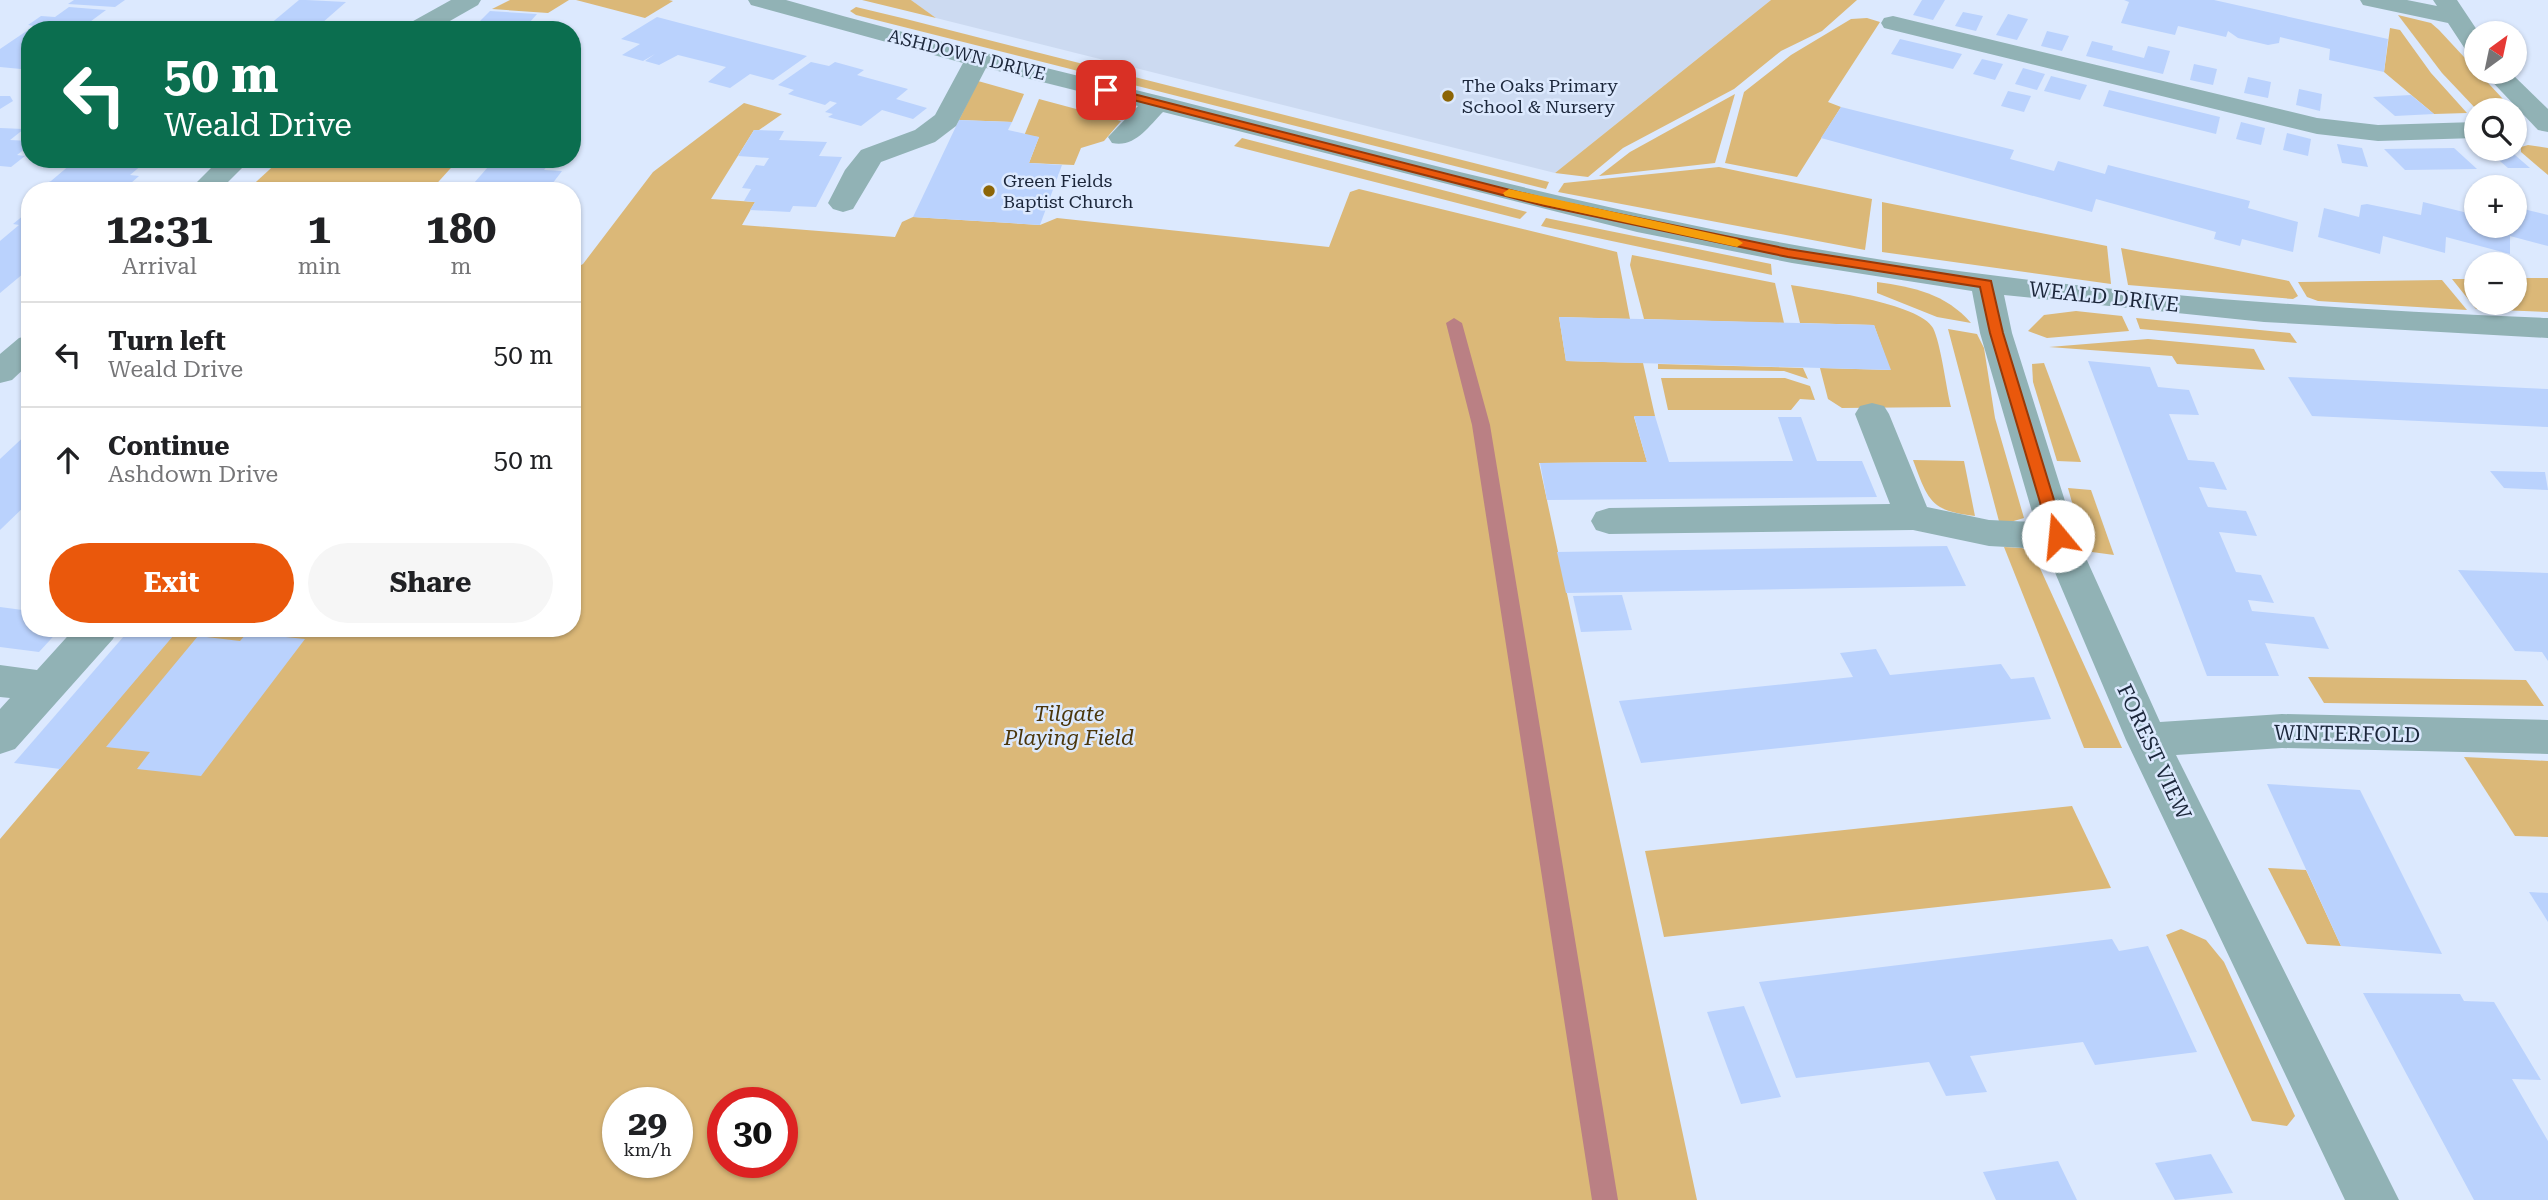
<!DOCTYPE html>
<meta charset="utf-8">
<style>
body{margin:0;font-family:"Roboto Serif",serif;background:#f6f6f6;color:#202124;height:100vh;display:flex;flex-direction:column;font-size:26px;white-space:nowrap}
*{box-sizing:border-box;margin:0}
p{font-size:23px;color:#757577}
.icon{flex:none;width:38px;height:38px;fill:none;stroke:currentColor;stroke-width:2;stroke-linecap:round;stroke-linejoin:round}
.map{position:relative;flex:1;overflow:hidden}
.drawer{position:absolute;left:21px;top:182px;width:560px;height:455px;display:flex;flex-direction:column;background:#fff;border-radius:28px;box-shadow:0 2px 5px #0004}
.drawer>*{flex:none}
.banner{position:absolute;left:21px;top:21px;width:560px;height:147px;border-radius:28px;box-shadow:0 2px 5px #0004;background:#0b6e4f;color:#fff;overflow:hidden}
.needle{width:46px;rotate:33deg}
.tools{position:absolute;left:2464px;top:21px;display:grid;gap:14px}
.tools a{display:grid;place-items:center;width:63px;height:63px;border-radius:50%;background:#fff;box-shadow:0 2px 5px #0004;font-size:35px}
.speed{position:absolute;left:602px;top:1087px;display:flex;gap:14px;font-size:35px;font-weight:700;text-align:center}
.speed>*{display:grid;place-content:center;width:91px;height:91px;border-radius:50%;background:#fff;box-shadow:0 2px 5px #0004;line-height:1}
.speed small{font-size:18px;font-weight:400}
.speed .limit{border:10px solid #d22;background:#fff;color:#111}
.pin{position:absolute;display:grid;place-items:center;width:60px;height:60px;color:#fff;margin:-30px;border-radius:14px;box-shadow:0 4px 10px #0006}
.me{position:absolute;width:77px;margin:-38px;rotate:343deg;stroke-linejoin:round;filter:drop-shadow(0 0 5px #0008)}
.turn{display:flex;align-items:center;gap:24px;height:147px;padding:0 28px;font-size:32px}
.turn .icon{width:91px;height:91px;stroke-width:2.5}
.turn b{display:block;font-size:49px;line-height:60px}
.eta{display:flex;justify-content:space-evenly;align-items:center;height:119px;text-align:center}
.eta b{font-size:42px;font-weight:700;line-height:49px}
.action{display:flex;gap:14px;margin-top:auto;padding:14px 28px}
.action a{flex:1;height:80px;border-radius:42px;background:#ea580c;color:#fff;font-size:28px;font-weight:700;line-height:80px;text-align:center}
.action a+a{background:#f6f6f6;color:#202124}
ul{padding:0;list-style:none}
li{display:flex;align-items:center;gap:21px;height:105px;padding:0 28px;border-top:2px solid #e0e0e0}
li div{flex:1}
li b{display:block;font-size:26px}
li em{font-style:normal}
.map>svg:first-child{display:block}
.built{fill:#ccdaf1}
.green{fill:#dbb878;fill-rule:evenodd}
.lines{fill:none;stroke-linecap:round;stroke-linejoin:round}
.stream{fill:#ba8084;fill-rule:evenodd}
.building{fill:#bad2fd}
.minor{fill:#91b2b5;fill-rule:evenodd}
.route{fill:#ea580c;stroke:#983908;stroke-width:2}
.slow{fill:#f59e0b}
.poi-dot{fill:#8c6506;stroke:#dce9fe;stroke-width:2.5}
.labels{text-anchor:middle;stroke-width:5;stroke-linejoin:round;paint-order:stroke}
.far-street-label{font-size:18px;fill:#1c273b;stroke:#dce9fe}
.far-poi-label{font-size:18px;fill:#1c273b;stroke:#dce9fe;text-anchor:start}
.street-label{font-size:21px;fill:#1c273b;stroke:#dce9fe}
.park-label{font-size:21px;font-style:italic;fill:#4b360b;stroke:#dce9fe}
</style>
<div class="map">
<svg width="2548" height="1200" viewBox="0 0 2548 1200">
<rect width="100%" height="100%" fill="#dce9fe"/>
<path class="built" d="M 911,0 L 1771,0 L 1555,173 L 936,18 Z"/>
<g class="green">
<path d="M 510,0 L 569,0 L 548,13 L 492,9 Z"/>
<path d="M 576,0 L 669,0 L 673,1 L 645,18 Z"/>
<path d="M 862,0 L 911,0 L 936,18 Z"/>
<path d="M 1771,0 L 1857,0 L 1822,31 L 1781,51 L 1734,89 L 1623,148 L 1588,177 L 1555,173 Z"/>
<path d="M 856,7 L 902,18 L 1549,182 L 1546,189 L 856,15 L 850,11 Z"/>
<path d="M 2398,15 L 2431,23 L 2439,30 L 2502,98 L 2509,110 L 2477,110 L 2442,73 Z"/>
<path d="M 1867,18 L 1880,22 L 1828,102 L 1841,107 L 1797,177 L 1725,163 L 1744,92 L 1791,55 L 1851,19 Z"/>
<path d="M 2390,28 L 2400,30 L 2431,73 L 2467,113 L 2434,114 L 2384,72 Z"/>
<path d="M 978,81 L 1024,94 L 1012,122 L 959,120 Z"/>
<path d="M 1735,94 L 1715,163 L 1599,176 L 1630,152 Z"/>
<path d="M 1039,99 L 1121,121 L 1104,141 L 1081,148 L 1074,165 L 1029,163 L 1039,137 L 1024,136 Z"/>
<path d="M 744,103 L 782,114 L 759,130 L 754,130 L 711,199 L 755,202 L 742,225 L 895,237 L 902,222 L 913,217 L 1040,225 L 1057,218 L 1329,247 L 1350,192 L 1359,189 L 1617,252 L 1630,319 L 1559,317 L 1566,361 L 1643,363 L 1655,416 L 1634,417 L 1647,462 L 1539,463 L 1697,1200 L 0,1200 L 0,839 L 179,628 L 572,628 L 572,270 L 583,264 L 653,172 ZM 618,1102 L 677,1102 L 677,1162 L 618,1162 ZM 723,1102 L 782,1102 L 782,1162 L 723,1162 Z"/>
<path d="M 1242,138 L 1527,212 L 1520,219 L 1234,146 Z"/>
<path d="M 2528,145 L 2548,148 L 2548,175 L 2521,152 L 2521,147 Z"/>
<path d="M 281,159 L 459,159 L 430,191 L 246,191 Z"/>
<path d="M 1719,167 L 1872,199 L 1865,250 L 1558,192 L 1564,183 Z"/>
<path d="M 1882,202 L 2107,246 L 2111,284 L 1882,252 Z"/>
<path d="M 1546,218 L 1771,264 L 1772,275 L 1541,226 Z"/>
<path d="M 2121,248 L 2289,281 L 2298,296 L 2293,299 L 2128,285 Z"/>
<path d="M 1632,255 L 1775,283 L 1784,323 L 1644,319 L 1630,265 Z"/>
<path d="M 2515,278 L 2548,278 L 2548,312 L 2476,309 L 2452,279 L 2476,279 L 2476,303 L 2515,303 Z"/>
<path d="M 2442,280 L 2467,310 L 2318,301 L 2307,297 L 2298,282 Z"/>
<path d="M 1877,282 C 1914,287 1946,294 1971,323 L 1937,317 L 1877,293 Z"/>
<path d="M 1791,285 C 1819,290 1920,303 1933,328 C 1941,344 1946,387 1951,407 L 1842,408 L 1828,399 L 1820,368 L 1890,370 L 1874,325 L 1800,323 Z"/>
<path d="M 2076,311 L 2122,316 L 2129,331 L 2047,338 L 2028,331 L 2044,315 Z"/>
<path d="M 2136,318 L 2290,333 L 2297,343 L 2140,329 Z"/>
<path d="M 1948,329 L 1977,334 L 1984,348 L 1995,418 L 2024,518 L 2000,525 Z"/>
<path d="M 2148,339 L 2254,349 L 2265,370 L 2177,364 L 2172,356 L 2049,347 Z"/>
<path d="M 2044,363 L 2081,462 L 2057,461 L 2033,382 L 2032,364 Z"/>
<path d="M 1658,364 L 1803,368 L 1808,379 L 1784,371 L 1658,369 Z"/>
<path d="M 1661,378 L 1785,378 L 1810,386 L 1815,400 L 1800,399 L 1791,410 L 1668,410 Z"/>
<path d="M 1913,460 L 1964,461 L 1975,516 C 1930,511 1928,500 1913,460 Z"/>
<path d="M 2068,488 L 2091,490 L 2114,555 L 2092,552 L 2080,531 Z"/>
<path d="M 2004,547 L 2022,548 L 2034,555 L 2122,748 L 2084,748 Z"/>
<path d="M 2308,677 L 2526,680 L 2544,706 L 2324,703 Z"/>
<path d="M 2464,757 L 2548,761 L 2548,837 L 2515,836 Z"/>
<path d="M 2072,806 L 2111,888 L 1664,937 L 1645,851 Z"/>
<path d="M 2268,868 L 2306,870 L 2341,946 L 2307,944 Z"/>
<path d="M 2181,929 L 2206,940 L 2224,962 L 2295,1116 L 2287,1126 L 2252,1121 L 2166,935 Z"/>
</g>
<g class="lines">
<path class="stream" d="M 1454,318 L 1462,323 L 1490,425 L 1618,1200 L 1592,1200 L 1472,425 L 1446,323 Z"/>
</g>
<g class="building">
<path d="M 74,0 L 125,0 L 115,7 L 68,4 Z"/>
<path d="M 299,0 L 306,0 L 346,2 L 314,30 L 263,30 Z"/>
<path d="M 1922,0 L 1945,0 L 1933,20 L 1913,15 Z"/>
<path d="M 2124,0 L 2214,0 L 2388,39 L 2384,72 L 2329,60 L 2330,49 L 2280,37 L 2279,43 L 2268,45 L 2238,38 L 2228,31 L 2226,37 L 2178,26 L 2175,35 L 2121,23 L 2129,2 Z"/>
<path d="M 69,7 L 106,10 L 79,30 L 30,30 L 30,63 L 21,69 L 0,67 L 0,49 L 34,26 L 28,25 L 41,16 L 55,17 Z"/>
<path d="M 490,11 L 537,14 L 523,30 L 471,30 Z"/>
<path d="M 1963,12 L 1983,16 L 1976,31 L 1955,26 Z"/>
<path d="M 2008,14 L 2028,19 L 2017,40 L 1996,35 Z"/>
<path d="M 657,17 L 760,44 L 807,56 L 773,80 L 750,74 L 730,88 L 708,82 L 726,67 L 678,55 L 659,65 L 645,61 L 655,54 L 643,61 L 622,55 L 640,44 L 621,39 Z"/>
<path d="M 2047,31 L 2069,36 L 2062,51 L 2041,46 Z"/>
<path d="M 1900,39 L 1921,44 L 1962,54 L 1953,69 L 1891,54 Z"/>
<path d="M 2092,41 L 2113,46 L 2112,50 L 2144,58 L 2148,46 L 2170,51 L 2163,74 L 2086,56 Z"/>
<path d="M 1982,59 L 2003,64 L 1995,80 L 1973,74 Z"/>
<path d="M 811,62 L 829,66 L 835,62 L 864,70 L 857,75 L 908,89 L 896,99 L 927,108 L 913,119 L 882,110 L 861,126 L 828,117 L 833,114 L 825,112 L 837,103 L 830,101 L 825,105 L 788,94 L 794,90 L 778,85 Z"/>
<path d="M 2194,64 L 2217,69 L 2213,85 L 2190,80 Z"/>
<path d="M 2023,68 L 2045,74 L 2037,90 L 2015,84 Z"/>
<path d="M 2051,76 L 2087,85 L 2080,100 L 2044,91 Z"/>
<path d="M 2248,77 L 2271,82 L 2268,98 L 2244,93 Z"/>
<path d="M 2299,89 L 2322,94 L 2320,111 L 2296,105 Z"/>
<path d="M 2109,90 L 2220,117 L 2216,134 L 2103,106 Z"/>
<path d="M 2008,91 L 2031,96 L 2024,112 L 2001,106 Z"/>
<path d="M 2411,95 L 2434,114 L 2395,116 L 2373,97 Z"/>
<path d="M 0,96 L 10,96 L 13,101 L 0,109 Z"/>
<path d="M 1841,107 L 2014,150 L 2010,159 L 2054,171 L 2058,161 L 2105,174 L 2108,165 L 2250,201 L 2248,208 L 2298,222 L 2293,252 L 2242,239 L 2240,246 L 2214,239 L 2216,232 L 2096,199 L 2092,212 L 1821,138 Z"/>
<path d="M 959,120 L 1012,122 L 1008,130 L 1039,137 L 1029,163 L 1062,165 L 1040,225 L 913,217 Z"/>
<path d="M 2241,122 L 2265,128 L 2261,145 L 2236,139 Z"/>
<path d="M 0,128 L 24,129 L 10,140 L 30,141 L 30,145 L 17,155 L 25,156 L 11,167 L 0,166 Z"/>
<path d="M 754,130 L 784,131 L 779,140 L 827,142 L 819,156 L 842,157 L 816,207 L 793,206 L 790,212 L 750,210 L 755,202 L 744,201 L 751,189 L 742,188 L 756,165 L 764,166 L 769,158 L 738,156 Z"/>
<path d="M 2287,133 L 2311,139 L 2308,156 L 2283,150 Z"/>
<path d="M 2337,144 L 2362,148 L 2368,167 L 2342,163 Z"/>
<path d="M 2454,148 L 2477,169 L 2405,170 L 2384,149 Z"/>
<path d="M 2486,149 L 2508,149 L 2530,168 L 2508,168 Z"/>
<path d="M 77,159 L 149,159 L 130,175 L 139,176 L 123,190 L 28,191 L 51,181 Z"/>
<path d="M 495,159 L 553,159 L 544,170 L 562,171 L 549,188 L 467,191 Z"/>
<path d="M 2423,202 L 2476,215 L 2476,226 L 2515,226 L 2515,207 L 2548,215 L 2548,246 L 2510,236 L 2510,254 L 2446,237 L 2445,253 L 2383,236 L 2380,254 L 2318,237 L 2324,208 L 2359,217 L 2361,205 L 2367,204 L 2421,215 Z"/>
<path d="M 30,210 L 30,268 L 0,293 L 0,241 L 19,225 L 13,224 Z"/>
<path d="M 1559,317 L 1874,325 L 1891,370 L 1566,361 Z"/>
<path d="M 2088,361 L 2150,367 L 2158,387 L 2189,390 L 2199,415 L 2169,414 L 2188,460 L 2214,462 L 2227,490 L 2199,487 L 2206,503 L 2208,507 L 2246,511 L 2257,536 L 2219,532 L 2236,572 L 2261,575 L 2274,603 L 2248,600 L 2252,611 L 2314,617 L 2329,649 L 2265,643 L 2279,676 L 2207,676 Z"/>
<path d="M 2288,377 L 2548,389 L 2548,427 L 2312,416 Z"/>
<path d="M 1634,416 L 1655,416 L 1669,462 L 1793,461 L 1778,417 L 1801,417 L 1817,461 L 1862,461 L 1877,497 L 1547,500 L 1540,463 L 1647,462 Z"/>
<path d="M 30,431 L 30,501 L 0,530 L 0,459 Z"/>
<path d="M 2490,471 L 2545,472 L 2548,490 L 2504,488 Z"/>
<path d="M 1947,546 L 1966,586 L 1566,593 L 1557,552 Z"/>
<path d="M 2458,570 L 2548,573 L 2548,661 L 2542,652 L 2515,651 Z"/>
<path d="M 1622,595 L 1632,630 L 1581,632 L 1573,596 Z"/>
<path d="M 0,607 L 30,611 L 30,628 L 61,628 L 39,652 L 0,647 Z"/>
<path d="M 131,628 L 179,629 L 60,769 L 14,763 Z"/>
<path d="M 247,633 L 305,639 L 201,776 L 137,769 L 150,752 L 106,747 L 198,636 L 240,641 Z"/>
<path d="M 1876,649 L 1890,675 L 2001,664 L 2011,679 L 2034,677 L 2051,719 L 1641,763 L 1619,701 L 1853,677 L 1840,653 Z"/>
<path d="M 2267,784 L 2360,790 L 2442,954 L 2341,946 Z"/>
<path d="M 2529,892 L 2548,893 L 2548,922 Z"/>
<path d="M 2112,939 L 2119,951 L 2148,946 L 2197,1052 L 2095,1065 L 2083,1042 L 1970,1056 L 1987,1092 L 1946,1096 L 1929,1062 L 1796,1078 L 1759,982 Z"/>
<path d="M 2363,993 L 2460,994 L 2464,1001 L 2494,1002 L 2541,1080 L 2512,1079 L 2548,1141 L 2548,1200 L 2474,1200 Z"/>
<path d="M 1744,1006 L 1781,1097 L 1741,1104 L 1707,1012 Z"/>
<path d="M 2211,1154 L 2233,1193 L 2175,1200 L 2155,1163 Z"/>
<path d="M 2058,1161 L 2077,1200 L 1996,1200 L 1983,1172 Z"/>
</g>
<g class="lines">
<g class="minor">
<path d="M 451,0 L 481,0 L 478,5 L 434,30 L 403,30 L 406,25 Z"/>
<path d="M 748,0 L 786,0 C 931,42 1077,74 1223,112 C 1442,168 1660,225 1883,260 C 2103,294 2326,309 2548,318 L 2548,338 L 2264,322 L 2004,295 L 2012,333 L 2076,536 L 2160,722 L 2282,714 L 2548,720 L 2548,754 L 2282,748 L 2176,755 L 2399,1200 L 2345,1200 L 2126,740 L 2045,549 L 1989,546 L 1913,530 L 1609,534 L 1596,530 L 1591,521 L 1596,512 L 1609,508 L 1890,504 L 1855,414 L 1860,406 L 1872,403 L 1884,406 L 1889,414 L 1927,507 L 1989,520 L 2035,522 L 1980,333 L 1972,291 L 1792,263 L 1637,232 L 1163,112 C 1148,127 1135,148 1112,143 L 1108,137 L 1138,106 L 986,68 L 956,126 L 935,142 L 881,162 L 853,209 L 843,212 L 833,209 L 828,203 L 845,170 L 861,150 L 915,130 L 935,115 L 963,63 L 751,5 Z"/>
<path d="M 2360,0 L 2407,0 L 2437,6 L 2433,0 L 2457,0 L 2479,33 L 2476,33 L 2476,55 L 2467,52 L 2448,23 L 2363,5 Z"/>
<path d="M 1893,16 L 2317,118 L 2378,125 L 2476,122 L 2476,138 L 2378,141 L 2317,134 L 1884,28 L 1881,23 L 1884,18 Z"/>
<path d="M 2483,72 L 2510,72 L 2548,109 L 2548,132 L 2538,130 Z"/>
<path d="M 220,159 L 251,159 L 219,191 L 188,191 Z"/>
<path d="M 30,335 L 30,363 L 12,380 L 0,383 L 0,354 L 19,338 Z"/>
<path d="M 75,628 L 118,628 L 113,639 L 15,749 L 0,754 L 0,709 L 10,698 L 0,697 L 0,665 L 37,670 Z"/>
</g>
</g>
<path class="route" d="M 1106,87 L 1546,199 L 1788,249 L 1991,281 L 2003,333 L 2065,536 L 2058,542 L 2050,536 L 1990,333 L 1980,287 L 1788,257 L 1545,206 L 1102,92 L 1102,88 Z"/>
<path class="slow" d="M 1509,189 L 1737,239 L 1743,243 L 1737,247 L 1505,196 L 1503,193 Z"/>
<g class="poi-dot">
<circle cx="1448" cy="96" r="7"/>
<circle cx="989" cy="191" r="7"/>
</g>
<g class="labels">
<g class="far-street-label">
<text transform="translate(967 55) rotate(14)" y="6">ASHDOWN DRIVE</text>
</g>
<g class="far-poi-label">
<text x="1462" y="92">The Oaks Primary<tspan x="1462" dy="21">School &amp; Nursery</tspan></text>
<text x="1003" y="187">Green Fields<tspan x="1003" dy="21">Baptist Church</tspan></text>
</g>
<g class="street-label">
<text transform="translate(2104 297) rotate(6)" y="7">WEALD DRIVE</text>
<text transform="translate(2347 734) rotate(1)" y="7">WINTERFOLD</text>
<text transform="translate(2154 752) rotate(65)" y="7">FOREST VIEW</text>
</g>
<g class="park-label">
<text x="1069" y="721">Tilgate<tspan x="1069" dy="24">Playing Field</tspan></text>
</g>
</g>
</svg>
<div class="tools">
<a><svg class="needle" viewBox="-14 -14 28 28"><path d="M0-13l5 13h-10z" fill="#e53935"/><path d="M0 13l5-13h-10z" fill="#757577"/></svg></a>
<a><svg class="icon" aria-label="search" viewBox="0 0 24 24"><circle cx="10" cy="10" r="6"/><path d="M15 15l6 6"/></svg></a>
<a>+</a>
<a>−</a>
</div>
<div class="speed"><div>29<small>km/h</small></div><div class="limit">30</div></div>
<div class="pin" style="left:1106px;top:90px;background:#d93025"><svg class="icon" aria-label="arrive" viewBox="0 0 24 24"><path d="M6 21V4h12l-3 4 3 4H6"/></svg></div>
<svg class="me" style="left:2058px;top:536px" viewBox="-20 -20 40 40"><circle r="19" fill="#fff"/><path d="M0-13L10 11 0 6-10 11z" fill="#ea580c"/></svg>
<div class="banner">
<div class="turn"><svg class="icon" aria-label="left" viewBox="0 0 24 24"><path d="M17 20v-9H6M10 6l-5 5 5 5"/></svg><div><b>50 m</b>Weald Drive</div></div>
</div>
<section class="drawer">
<div class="eta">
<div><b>12:31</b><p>Arrival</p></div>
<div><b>1</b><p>min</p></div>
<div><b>180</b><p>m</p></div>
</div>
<ul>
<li><svg class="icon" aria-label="left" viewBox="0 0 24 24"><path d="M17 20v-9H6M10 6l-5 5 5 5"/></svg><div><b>Turn left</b><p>Weald Drive</p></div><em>50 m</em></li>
<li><svg class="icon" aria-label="ahead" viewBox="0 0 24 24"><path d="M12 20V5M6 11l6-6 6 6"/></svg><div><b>Continue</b><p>Ashdown Drive</p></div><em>50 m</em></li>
</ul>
<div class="action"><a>Exit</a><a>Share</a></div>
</section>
</div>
